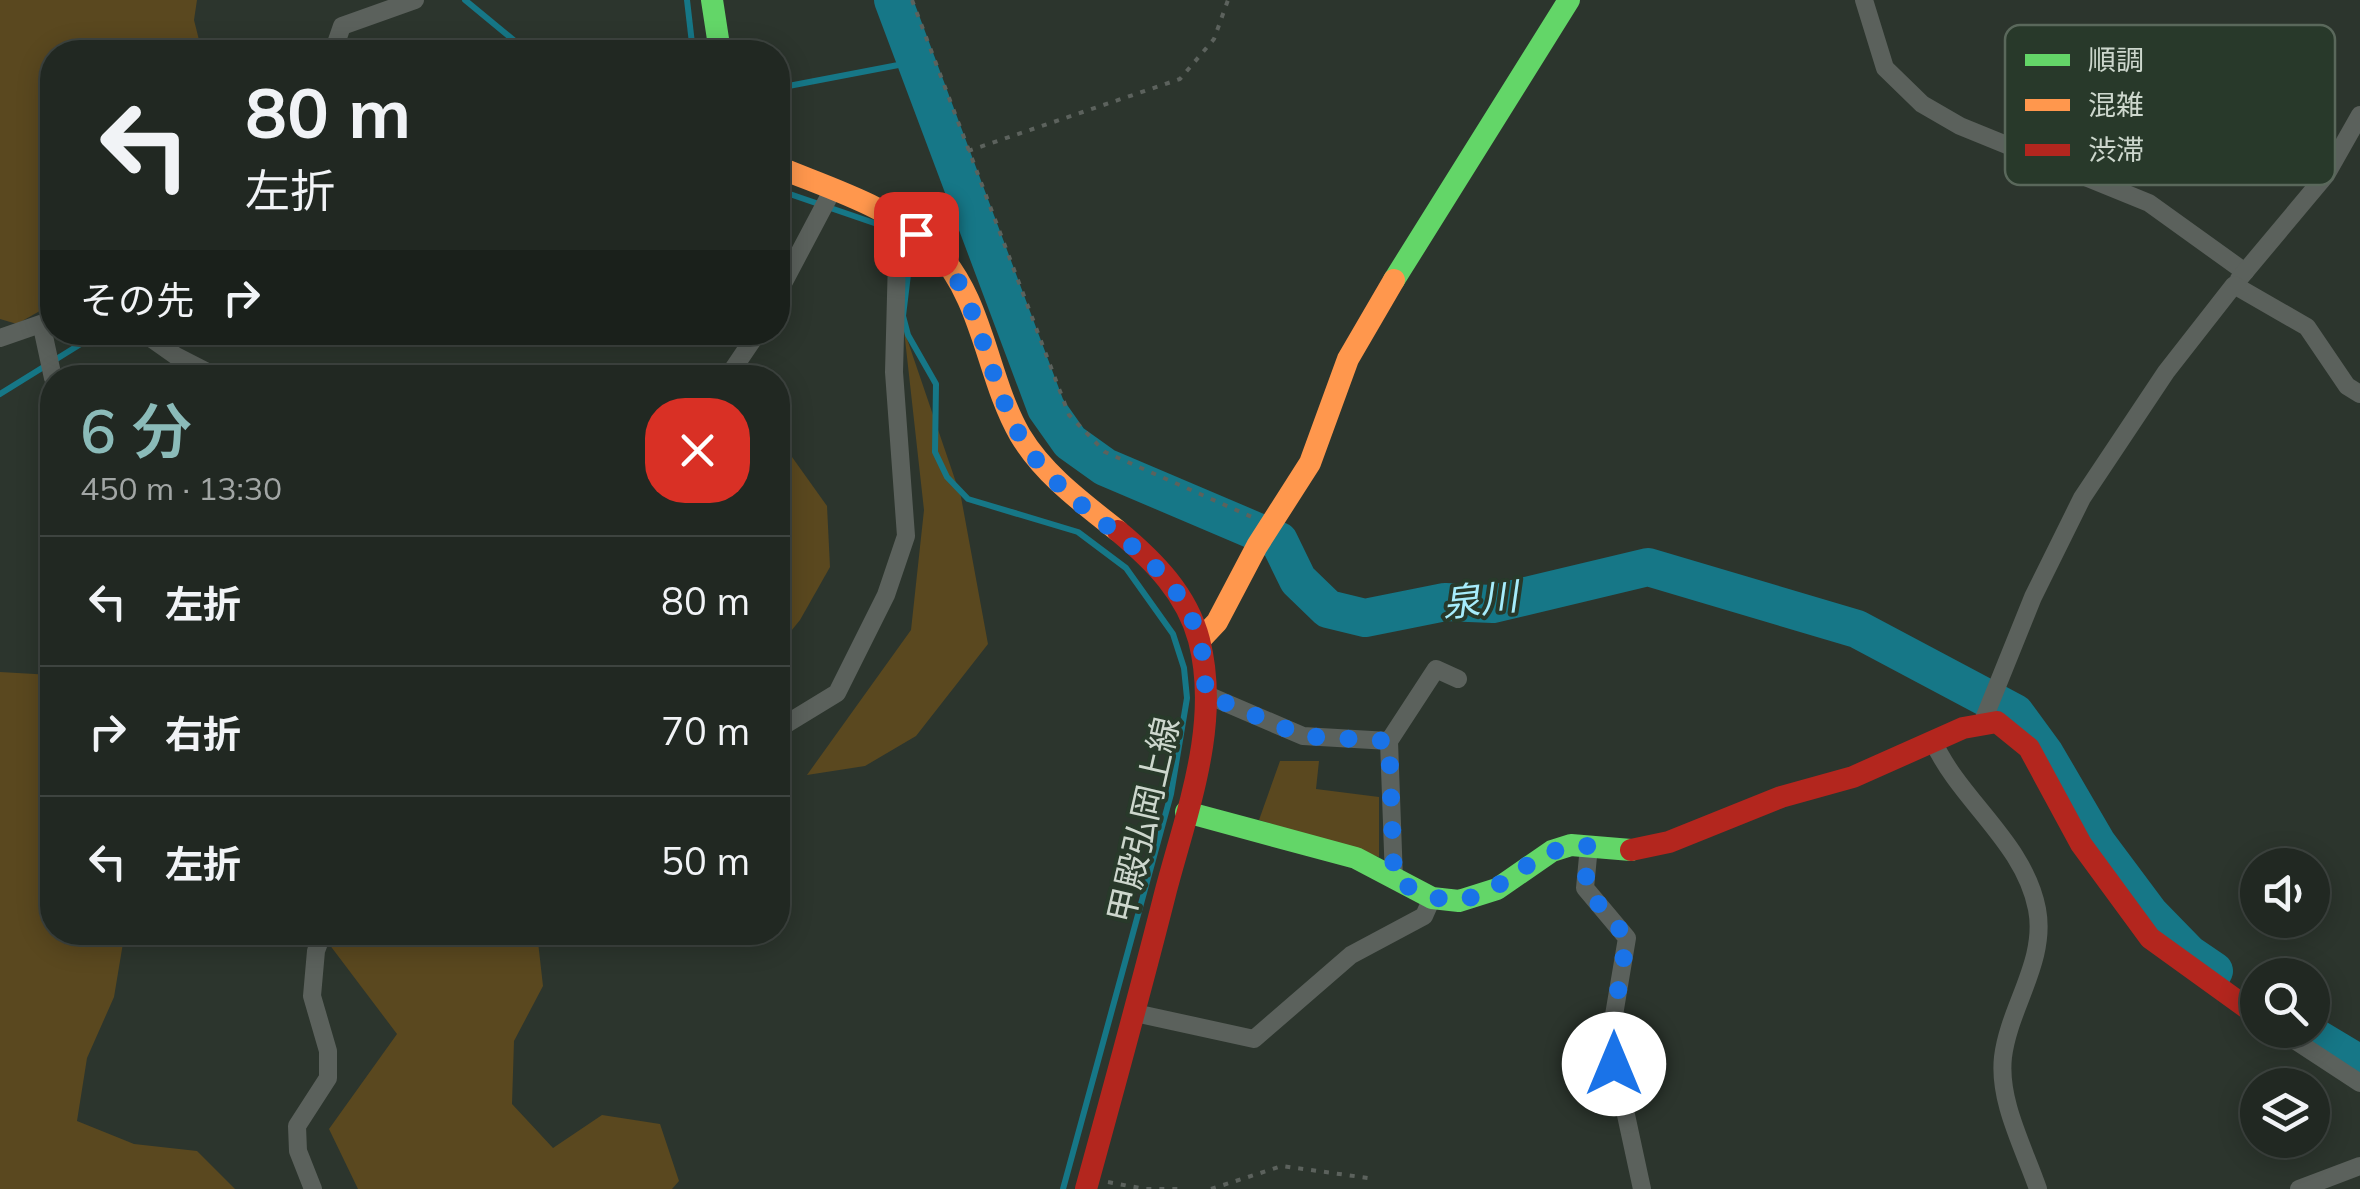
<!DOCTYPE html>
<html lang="ja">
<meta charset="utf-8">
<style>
body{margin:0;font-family:Mulish,"Noto Sans JP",sans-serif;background:#2d342f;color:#f1f3f6;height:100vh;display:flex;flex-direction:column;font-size:38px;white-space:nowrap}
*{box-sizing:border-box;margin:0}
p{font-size:32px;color:#a2a6a5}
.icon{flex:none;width:55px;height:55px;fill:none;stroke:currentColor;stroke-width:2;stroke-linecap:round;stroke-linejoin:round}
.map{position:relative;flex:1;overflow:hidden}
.sheet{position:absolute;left:40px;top:365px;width:750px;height:580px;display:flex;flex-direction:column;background:#212822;border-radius:40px;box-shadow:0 5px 25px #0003,0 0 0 2px #3e4440}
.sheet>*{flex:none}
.banner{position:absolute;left:40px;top:40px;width:750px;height:305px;border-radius:40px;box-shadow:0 5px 25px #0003,0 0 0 2px #3e4440;background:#212822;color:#f1f3f6;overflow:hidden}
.buttons{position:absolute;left:2240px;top:848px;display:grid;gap:20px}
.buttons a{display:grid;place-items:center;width:90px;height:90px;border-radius:50%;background:#212822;box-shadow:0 5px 25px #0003,0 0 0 2px #3e4440;font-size:50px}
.pin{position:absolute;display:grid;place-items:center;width:85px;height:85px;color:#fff;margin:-42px;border-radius:20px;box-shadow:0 5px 15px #0006}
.me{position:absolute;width:110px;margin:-55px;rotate:0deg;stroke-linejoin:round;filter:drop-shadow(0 0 8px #0008)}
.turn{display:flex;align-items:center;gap:35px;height:210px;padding:0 40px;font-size:45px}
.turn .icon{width:130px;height:130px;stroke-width:2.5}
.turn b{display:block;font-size:70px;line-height:85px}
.then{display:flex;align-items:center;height:95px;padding:0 40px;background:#0003;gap:20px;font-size:38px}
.round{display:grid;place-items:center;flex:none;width:105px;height:105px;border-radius:40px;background:#2d342f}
.head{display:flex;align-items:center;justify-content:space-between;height:170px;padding:0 40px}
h1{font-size:60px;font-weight:600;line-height:75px;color:#8bbbb9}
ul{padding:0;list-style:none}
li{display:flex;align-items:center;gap:30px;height:130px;padding:0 40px;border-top:2px solid #3e4440}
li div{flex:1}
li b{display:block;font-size:38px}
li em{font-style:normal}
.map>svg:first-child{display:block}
.green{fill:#5a481f}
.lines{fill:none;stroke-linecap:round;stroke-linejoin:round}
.stream{stroke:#167787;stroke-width:6}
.river{stroke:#167787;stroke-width:38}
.path{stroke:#5c625d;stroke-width:4;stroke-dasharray:5 8;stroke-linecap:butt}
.street{stroke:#5b615c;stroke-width:18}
.fast{stroke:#63d668;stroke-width:22}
.slow{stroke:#ff974d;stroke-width:22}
.jam{stroke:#b3261e;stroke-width:22}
.route{stroke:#1a73e8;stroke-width:18;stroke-dasharray:0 32.4}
.labels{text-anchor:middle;stroke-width:8;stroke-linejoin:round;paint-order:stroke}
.street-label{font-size:35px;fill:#cdd7cd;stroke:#28392a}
.water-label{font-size:38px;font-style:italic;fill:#a6ecfb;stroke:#28392a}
.key{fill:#28392a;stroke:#5a685b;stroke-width:2.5}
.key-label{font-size:28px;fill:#cdd7cd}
</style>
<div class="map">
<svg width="2360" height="1189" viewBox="0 0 2360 1189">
<rect width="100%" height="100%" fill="#2c352d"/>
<g class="green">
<path d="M 0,0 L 197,0 L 194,20 L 202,52 L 52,52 L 52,304 L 17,324 L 0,319 Z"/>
<path d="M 904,330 L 961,497 L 988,644 L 916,736 L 865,766 L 807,775 L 911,630 L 924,510 Z"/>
<path d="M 778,457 L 792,457 L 827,506 L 830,567 L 800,620 L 778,647 Z"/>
<path d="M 0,672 L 52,675 L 52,932 L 122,933 L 124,937 L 114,997 L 87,1058 L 77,1121 L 134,1144 L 197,1151 L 235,1189 L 0,1189 Z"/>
<path d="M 1280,761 L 1319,761 L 1316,789 L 1379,797 L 1379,857 L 1259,820 Z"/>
<path d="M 332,932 L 537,933 L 543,986 L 514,1041 L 512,1104 L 553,1148 L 602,1115 L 660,1124 L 679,1181 L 672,1189 L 358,1189 L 329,1129 L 397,1034 L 326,940 Z"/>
</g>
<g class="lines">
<g class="stream">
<path d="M 465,0 L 528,52"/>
<path d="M 687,0 L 693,52"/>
<path d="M 778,88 L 914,62"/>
<path d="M 778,190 L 880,225"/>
<path d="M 892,230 L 910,258 L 903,316 L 908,335 L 936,384 L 935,452 L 947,477 L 968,499 L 1078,532 L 1126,568 L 1173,634 L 1184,668 L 1187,698 L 1171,794 L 1063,1189"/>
<path d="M 0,394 L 100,332"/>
</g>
<g class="river">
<path d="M 893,0 L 1046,408 L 1070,442 L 1105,467 L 1279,541 L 1298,580 L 1328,609 L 1365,618 L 1445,602 L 1493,604 L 1648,567 L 1857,629 L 2015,713 L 2045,754 L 2097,843 L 2150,914 L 2189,954 L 2214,971"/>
<path d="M 2303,1030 L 2360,1064"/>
</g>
<g class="path">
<path d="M 912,0 L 1069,415 L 1105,452 L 1252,517"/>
<path d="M 968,151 L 1180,79 L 1214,39 L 1228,0"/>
<path d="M 1108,1182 L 1145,1189 L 1185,1189"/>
<path d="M 1211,1189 L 1282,1166 L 1368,1178"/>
</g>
<g class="street">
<path d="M 1864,0 L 1885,68 L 1922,104 L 1960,126 L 2149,203 L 2245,272"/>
<path d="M 333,52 L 342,26 L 415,0"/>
<path d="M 2239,279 L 2326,175 L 2360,115"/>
<path d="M 778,293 L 832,191"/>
<path d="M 42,327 L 53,378"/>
<path d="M 142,332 L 176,356 L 219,378"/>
<path d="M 0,338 L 52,320"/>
<path d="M 727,378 L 758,332"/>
<path d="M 1205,694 L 1303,736 L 1389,741"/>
<path d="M 1983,721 L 2033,597 L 2082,498 L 2166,372 L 2234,285 L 2307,327 L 2347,386 L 2360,394"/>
<path d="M 778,729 L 837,693 L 886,595 L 906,536 L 894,372 L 897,259 L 916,233"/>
<path d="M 1933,741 C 1960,801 2024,842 2037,909 C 2047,961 2009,1007 2003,1057 C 1998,1101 2024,1148 2038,1189"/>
<path d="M 1589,846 L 1585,888 L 1627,938 L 1614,1015 L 1615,1064 L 1642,1189"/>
<path d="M 1394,879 L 1389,741 L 1436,669 L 1458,679"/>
<path d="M 1135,1013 L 1254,1039 L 1351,955 L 1424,916 L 1432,898"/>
<path d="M 2279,1030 L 2360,1083"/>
<path d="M 313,1189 L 298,1151 L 297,1126 L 328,1078 L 328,1051 L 312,996 L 316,951 L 323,932"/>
<path d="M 2299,1189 L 2360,1166"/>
</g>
<g class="fast">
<path d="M 712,0 L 720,52"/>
<path d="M 1394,280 L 1569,0"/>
<path d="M 1186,812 L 1356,858 L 1432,898 L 1459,901 L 1497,889 L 1552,851 L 1571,845 L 1631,850"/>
</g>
<g class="slow">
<path d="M 778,167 C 831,189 892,207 934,248 C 984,299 986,376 1020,435 C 1044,475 1083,503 1118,531"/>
<path d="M 1201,639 L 1217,622 L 1257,546 L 1310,463 L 1348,359 L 1394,280"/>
</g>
<g class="jam">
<path d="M 1631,850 L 1669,842 L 1781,797 L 1853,777 L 1963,728 L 1997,722 L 2029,748 L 2081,844 L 2150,938 L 2258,1016"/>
<path d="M 1086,1189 C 1113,1091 1140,993 1165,894 C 1186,813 1221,725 1199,640 C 1187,594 1154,561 1118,531"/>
</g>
</g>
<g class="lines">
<path class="route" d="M 916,234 C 927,244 941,254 949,266 C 982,317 990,382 1020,436 C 1077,535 1211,554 1205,694 L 1303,736 L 1389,741 L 1394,878 C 1492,943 1511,841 1589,846 L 1585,888 L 1627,938 L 1614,1015 L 1614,1064"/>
</g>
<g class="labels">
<g class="street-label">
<text transform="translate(1144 820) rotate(-77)" y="12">甲殿弘岡上線</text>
</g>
<g class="water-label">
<text transform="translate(1480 600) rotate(-6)" y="13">泉川</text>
</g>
</g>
<rect x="2005" y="25" width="330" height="160" rx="15" class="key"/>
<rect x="2025" y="54" width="45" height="12" fill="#63d668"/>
<rect x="2025" y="99" width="45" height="12" fill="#ff974d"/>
<rect x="2025" y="144" width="45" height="12" fill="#b3261e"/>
<g class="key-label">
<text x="2088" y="70">順調</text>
<text x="2088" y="115">混雑</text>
<text x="2088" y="160">渋滞</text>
</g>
</svg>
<div class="buttons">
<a><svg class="icon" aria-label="sound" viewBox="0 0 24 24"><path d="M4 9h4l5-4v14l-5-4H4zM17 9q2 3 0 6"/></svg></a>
<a><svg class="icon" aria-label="search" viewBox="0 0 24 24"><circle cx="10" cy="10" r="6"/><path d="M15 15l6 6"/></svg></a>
<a><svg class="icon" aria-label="layers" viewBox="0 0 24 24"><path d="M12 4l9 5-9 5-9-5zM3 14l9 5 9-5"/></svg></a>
</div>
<div class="pin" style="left:916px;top:234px;background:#d93025"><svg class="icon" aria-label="arrive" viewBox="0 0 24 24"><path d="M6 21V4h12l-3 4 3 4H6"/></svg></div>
<svg class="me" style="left:1614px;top:1064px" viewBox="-20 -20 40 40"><circle r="19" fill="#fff"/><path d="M0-13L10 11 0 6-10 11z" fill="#1a73e8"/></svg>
<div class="banner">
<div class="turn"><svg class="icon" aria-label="left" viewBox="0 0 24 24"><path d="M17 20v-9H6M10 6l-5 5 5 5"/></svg><div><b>80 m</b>左折</div></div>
<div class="then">その先<svg class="icon" aria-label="right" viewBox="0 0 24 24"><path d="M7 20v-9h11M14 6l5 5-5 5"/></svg></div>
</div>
<section class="sheet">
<div class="head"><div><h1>6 分</h1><p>450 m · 13:30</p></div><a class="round" style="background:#d93025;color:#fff"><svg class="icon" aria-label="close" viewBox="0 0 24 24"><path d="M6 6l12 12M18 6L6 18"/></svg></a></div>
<ul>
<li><svg class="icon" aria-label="left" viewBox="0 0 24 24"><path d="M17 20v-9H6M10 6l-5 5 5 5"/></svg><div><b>左折</b></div><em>80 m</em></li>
<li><svg class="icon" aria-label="right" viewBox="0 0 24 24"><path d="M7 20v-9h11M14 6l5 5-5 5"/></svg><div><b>右折</b></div><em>70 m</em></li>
<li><svg class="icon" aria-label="left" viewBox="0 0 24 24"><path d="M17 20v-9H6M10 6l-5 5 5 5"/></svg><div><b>左折</b></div><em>50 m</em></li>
</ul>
</section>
</div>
